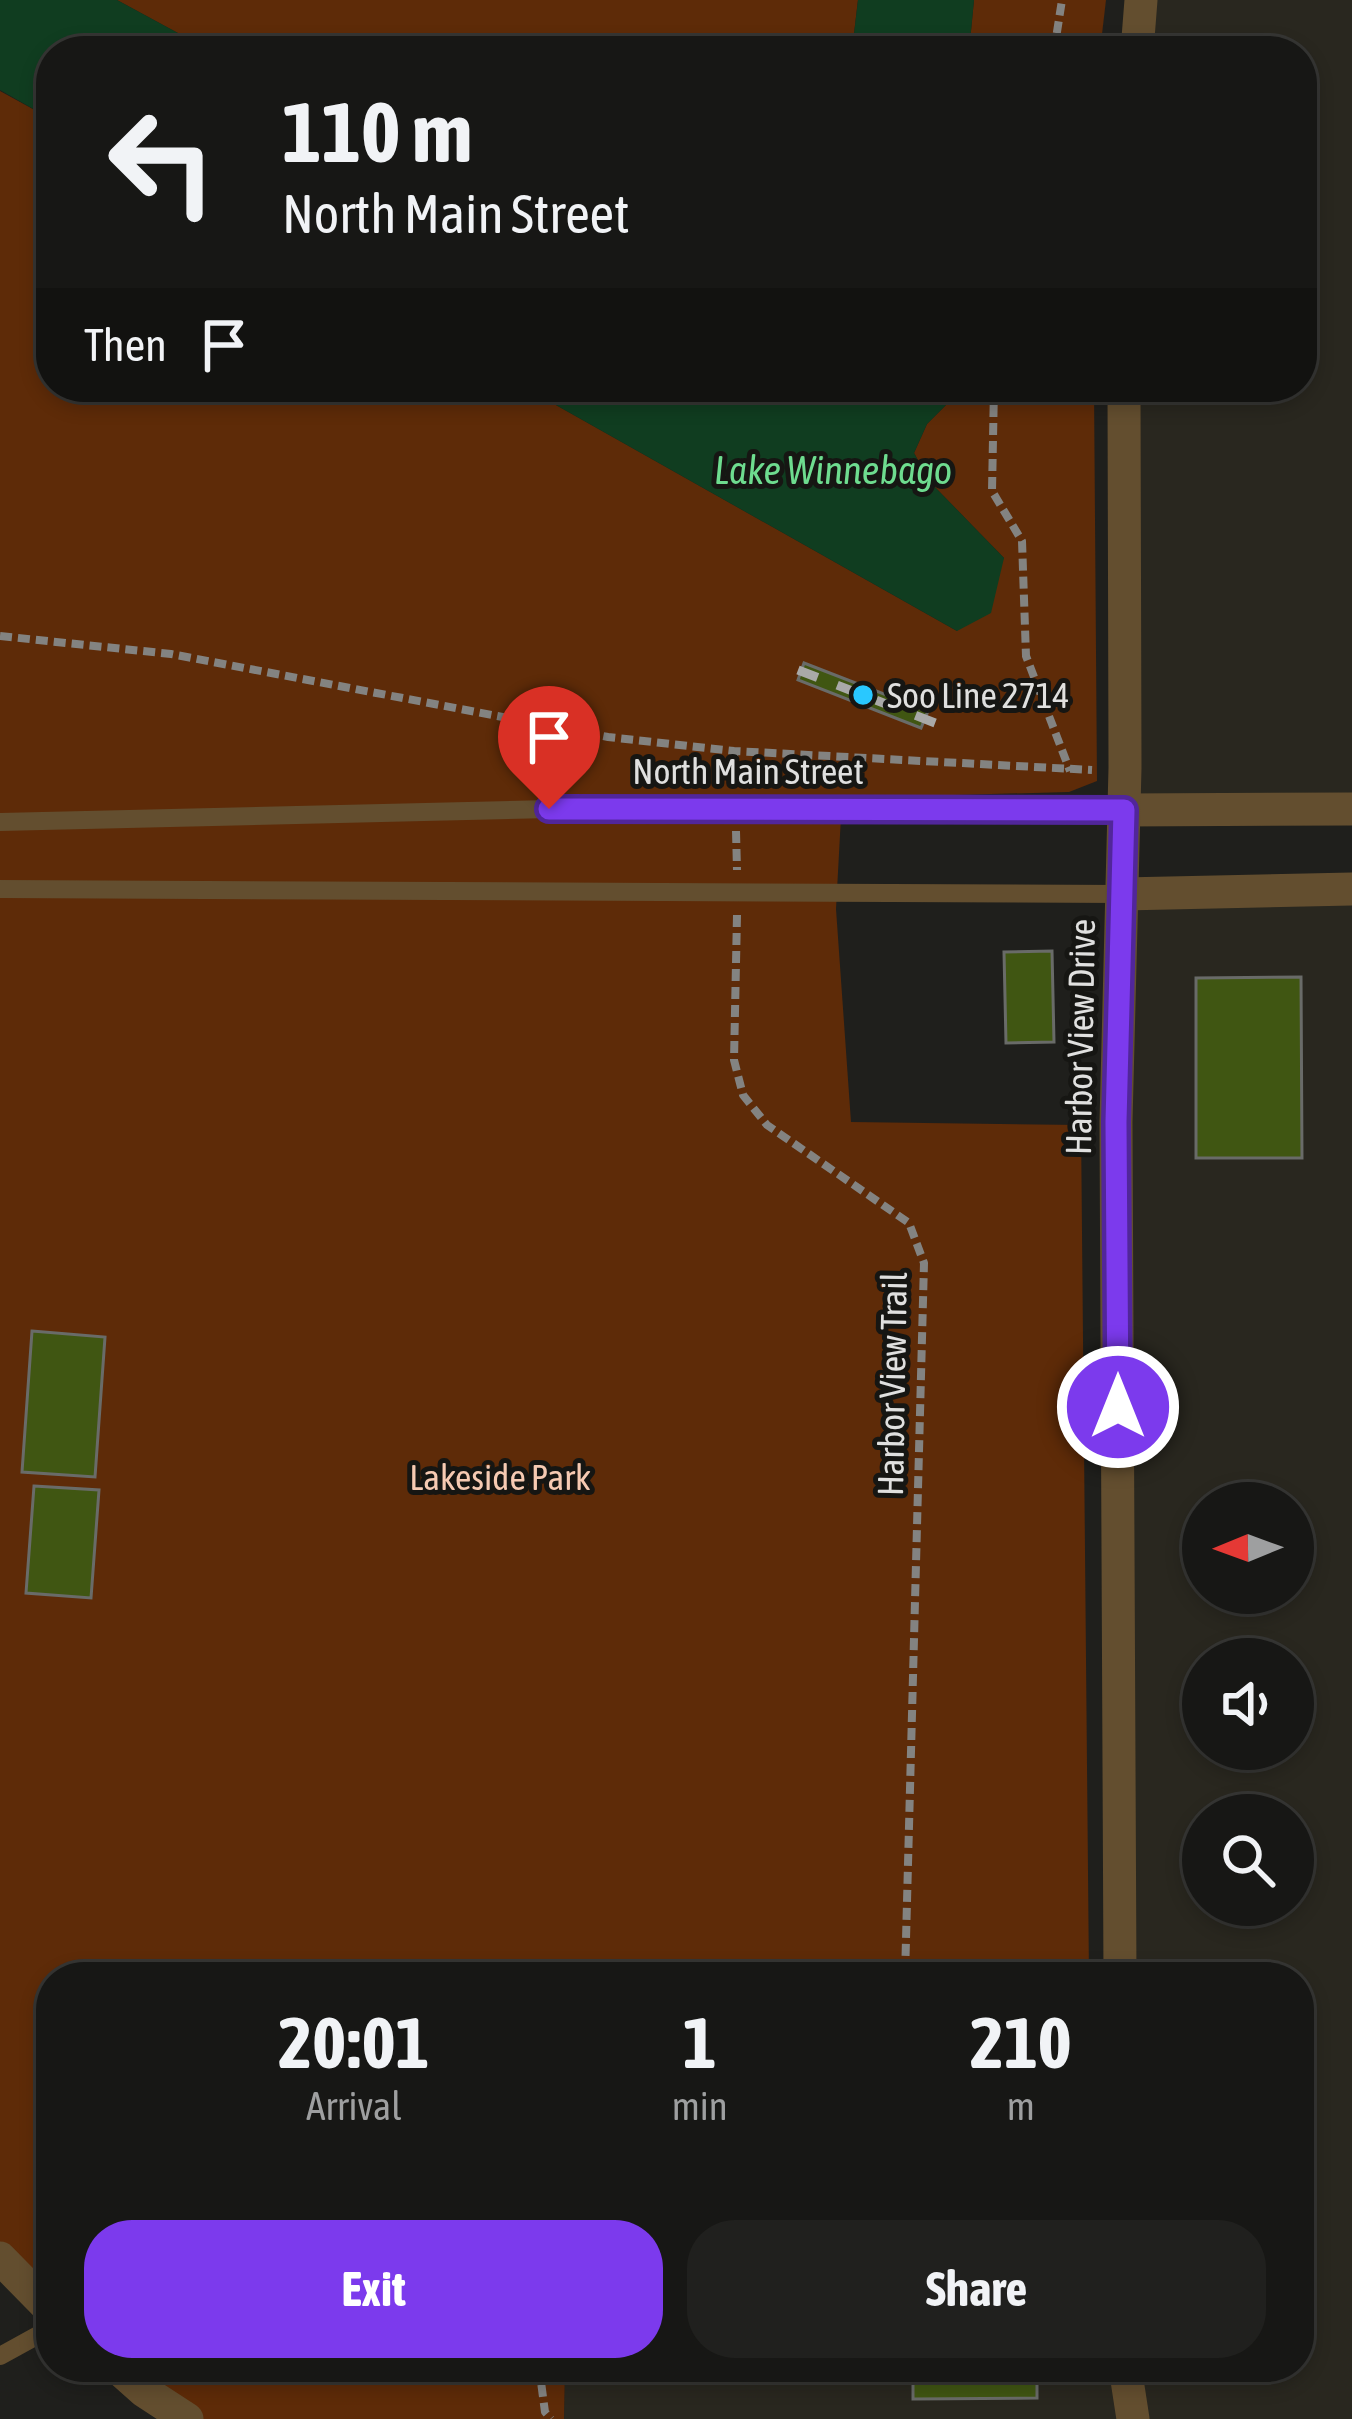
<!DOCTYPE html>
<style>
body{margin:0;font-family:"Asap Condensed",sans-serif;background:#20201e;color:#f1f3f6;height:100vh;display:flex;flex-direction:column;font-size:45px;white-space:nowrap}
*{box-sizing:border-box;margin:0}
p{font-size:39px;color:#9e9fa0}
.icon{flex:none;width:66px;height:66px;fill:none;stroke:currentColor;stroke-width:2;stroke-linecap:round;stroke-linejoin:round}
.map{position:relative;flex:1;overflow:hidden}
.details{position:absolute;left:36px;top:1962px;width:1278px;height:420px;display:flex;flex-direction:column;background:#171715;border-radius:48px;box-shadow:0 6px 18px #0003,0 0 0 3px #363634}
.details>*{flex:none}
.top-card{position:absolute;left:36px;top:36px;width:1281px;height:366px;border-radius:48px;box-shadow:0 6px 18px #0003,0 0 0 3px #363634;background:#171715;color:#f1f3f6;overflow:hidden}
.needle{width:78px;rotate:269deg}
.buttons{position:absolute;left:1182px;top:1482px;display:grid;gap:24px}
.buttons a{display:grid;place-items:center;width:132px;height:132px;border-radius:50%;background:#171715;box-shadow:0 6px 18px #0003,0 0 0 3px #363634;font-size:60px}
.pin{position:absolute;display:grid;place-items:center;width:102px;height:102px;color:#fff;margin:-123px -51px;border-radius:50% 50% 50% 0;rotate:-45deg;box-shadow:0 0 12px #0007}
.pin .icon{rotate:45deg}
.me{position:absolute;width:132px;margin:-66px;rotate:0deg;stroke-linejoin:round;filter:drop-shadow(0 0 9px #0008)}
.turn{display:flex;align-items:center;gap:42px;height:252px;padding:0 48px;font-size:54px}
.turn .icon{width:156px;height:156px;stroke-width:2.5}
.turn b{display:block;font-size:84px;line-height:102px}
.then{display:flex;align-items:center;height:114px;padding:0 48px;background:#0003;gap:24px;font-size:45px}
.eta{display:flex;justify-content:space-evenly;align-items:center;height:204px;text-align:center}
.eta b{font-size:72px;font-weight:700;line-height:84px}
.cta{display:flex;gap:24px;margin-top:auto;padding:24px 48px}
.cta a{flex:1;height:138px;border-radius:48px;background:#7c3aed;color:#fff;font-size:48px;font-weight:700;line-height:138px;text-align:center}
.cta a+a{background:#20201e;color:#f1f3f6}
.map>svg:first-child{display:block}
.built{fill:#29271f;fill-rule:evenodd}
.green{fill:#5e2b08}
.water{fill:#103d20}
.building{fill:#405612;stroke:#696b68;stroke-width:3}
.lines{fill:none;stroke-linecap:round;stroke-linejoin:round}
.path{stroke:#838381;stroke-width:8;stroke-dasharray:12 6;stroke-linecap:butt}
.service{stroke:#634e2f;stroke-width:18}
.minor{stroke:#634e2f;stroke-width:33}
.rail{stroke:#a9a9a8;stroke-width:9;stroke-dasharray:21 21;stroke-linecap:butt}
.route-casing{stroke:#51269a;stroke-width:30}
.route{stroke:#7c3aed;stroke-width:21}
.poi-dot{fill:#29c8ff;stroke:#161613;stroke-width:4.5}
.labels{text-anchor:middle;stroke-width:10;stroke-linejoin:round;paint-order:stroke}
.poi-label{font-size:36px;fill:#e0e0df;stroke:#161613;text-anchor:start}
.street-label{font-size:36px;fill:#e0e0df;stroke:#161613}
.park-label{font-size:36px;fill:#f6cab2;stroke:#161613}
.water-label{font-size:39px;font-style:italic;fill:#6edc8f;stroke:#161613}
</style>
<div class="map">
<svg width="1352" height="2419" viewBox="0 0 1352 2419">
<rect width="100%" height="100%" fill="#1f1f1c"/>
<g class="built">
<path d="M 1141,0 L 1352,0 L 1352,809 L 1124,810 L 1124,387 L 1302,387 L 1302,51 L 1137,51 Z"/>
<path d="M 1352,889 L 1352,2419 L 564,2419 L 565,2367 L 1299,2367 L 1299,1977 L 1120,1977 L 1123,894 ZM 1203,1503 L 1293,1503 L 1293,1593 L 1203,1593 ZM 1203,1659 L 1293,1659 L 1293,1749 L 1203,1749 ZM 1203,1815 L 1293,1815 L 1293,1905 L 1203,1905 Z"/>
</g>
<g class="green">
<path d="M 117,0 L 858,0 L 852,51 L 211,51 Z"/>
<path d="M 974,0 L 1106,0 L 1100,51 L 969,51 Z"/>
<path d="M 0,91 L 51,119 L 51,387 L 524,387 L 957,631 L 1004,558 L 930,482 L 914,453 L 927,424 L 950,401 L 950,387 L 1094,387 L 1097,781 L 1069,792 L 842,798 L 836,909 L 851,1122 L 1081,1125 L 1089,1977 L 51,1977 L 51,2310 L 0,2258 Z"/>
<path d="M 117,2367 L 565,2367 L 564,2419 L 187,2419 Z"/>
</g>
<g class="water">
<path d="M 0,0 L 117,0 L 211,51 L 51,51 L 51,119 L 0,90 Z"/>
<path d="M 858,0 L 974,0 L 969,51 L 852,51 Z"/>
<path d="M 524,387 L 950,387 L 950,401 L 927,424 L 914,453 L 930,482 L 1004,558 L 991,613 L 957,631 Z"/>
</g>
<g class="building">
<path d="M 804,663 L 928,711 L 921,728 L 798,680 Z"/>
<path d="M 1052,951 L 1054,1042 L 1006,1043 L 1004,952 Z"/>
<path d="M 1301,977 L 1302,1158 L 1196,1158 L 1196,978 Z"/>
<path d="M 32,1331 L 105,1337 L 95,1477 L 22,1472 Z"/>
<path d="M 34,1486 L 99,1490 L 91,1598 L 26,1593 Z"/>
<path d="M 913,2367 L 1037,2367 L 1037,2398 L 913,2399 Z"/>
</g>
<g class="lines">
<g class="path">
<path d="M 1054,51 L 1062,0"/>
<path d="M 994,387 L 992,491 L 1022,541 L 1026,656 L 1070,771"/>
<path d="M 0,636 L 171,654 L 608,737 L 734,751 L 1092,770"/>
<path d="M 734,751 L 735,786"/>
<path d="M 736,831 L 737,870"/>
<path d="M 737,915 L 734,1060 L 743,1095 L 767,1125 L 909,1223 L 924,1263 L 905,1977"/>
<path d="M 539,2367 L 545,2412 L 551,2419"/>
</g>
<g class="service">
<path d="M 0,822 L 549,809 L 1124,810"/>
<path d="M 0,889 L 1123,894"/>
<path d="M 0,2356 L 51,2328"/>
</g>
<g class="minor">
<path d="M 1137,51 L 1141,0"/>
<path d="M 1124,810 L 1352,809"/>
<path d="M 1123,894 L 1352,889"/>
<path d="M 1120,1977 L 1116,1122 L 1125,768 L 1124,387"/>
<path d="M 0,2258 L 51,2310"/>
<path d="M 117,2367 L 144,2391 L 187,2419"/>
<path d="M 1125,2367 L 1133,2419"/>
</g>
<path class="rail" d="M 798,670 L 943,726"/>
</g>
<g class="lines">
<defs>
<path id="route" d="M 549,809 L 1124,810 L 1116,1122 L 1118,1407"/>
</defs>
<use href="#route" class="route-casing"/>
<use href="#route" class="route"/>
</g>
<circle class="poi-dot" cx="863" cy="695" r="12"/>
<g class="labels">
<g class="poi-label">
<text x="887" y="708">Soo Line 2714</text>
</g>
<g class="street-label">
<text x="748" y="784">North Main Street</text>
<text transform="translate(1080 1037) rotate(-89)" y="13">Harbor View Drive</text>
<text transform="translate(892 1384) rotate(-89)" y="13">Harbor View Trail</text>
</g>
<g class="park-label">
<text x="500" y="1490">Lakeside Park</text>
</g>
<g class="water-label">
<text x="833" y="484">Lake Winnebago</text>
</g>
</g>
</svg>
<div class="buttons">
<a><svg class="needle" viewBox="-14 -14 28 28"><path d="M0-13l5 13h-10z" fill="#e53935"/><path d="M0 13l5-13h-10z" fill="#9e9fa0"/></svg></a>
<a><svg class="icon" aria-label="sound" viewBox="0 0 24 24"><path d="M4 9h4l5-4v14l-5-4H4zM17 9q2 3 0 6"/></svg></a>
<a><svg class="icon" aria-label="search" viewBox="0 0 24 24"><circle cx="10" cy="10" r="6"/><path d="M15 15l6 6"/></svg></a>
</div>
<div class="pin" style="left:549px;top:809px;background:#d93025"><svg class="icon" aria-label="arrive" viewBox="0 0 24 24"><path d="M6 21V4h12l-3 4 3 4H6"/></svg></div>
<svg class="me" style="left:1118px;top:1407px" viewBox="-20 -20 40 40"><circle r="17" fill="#7c3aed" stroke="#fff" stroke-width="3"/><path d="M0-11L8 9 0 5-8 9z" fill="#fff"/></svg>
<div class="top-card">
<div class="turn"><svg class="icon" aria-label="left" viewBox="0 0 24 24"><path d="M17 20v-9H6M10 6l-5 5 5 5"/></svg><div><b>110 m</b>North Main Street</div></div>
<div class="then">Then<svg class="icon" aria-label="arrive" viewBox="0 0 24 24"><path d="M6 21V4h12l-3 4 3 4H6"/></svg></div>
</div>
<section class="details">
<div class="eta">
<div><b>20:01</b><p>Arrival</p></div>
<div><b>1</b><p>min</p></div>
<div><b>210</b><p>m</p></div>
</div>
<div class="cta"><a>Exit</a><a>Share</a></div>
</section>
</div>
